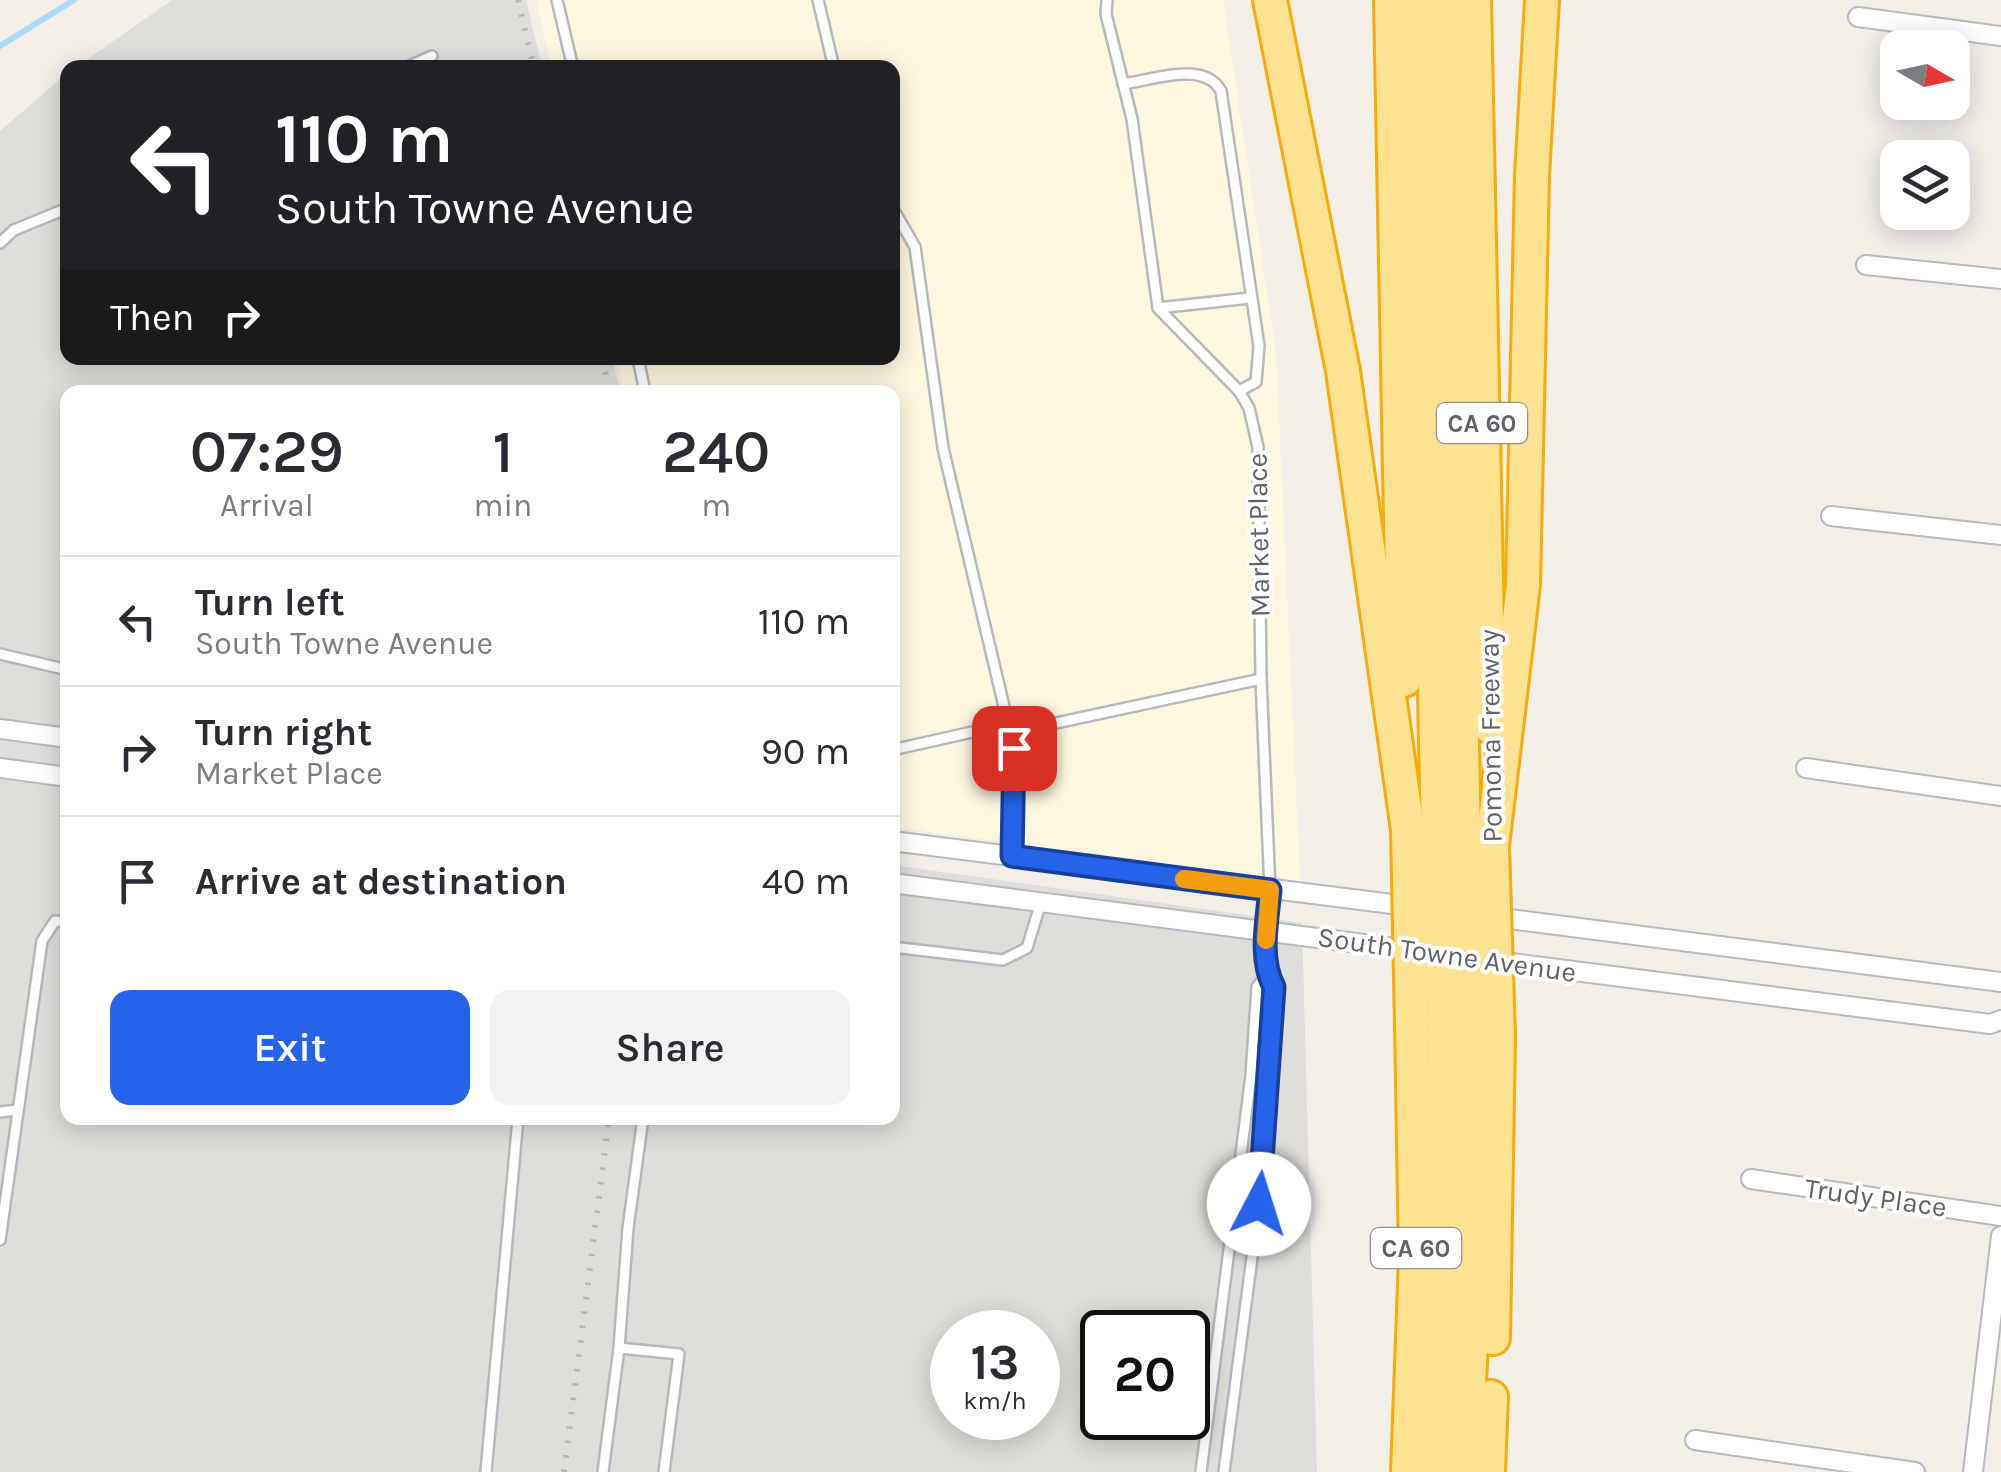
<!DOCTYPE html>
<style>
body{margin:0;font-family:Karla,sans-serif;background:#f2f2f3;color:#2b2b33;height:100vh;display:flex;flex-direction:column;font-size:38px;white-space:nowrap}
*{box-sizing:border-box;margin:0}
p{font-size:32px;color:#7c7c81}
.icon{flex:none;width:55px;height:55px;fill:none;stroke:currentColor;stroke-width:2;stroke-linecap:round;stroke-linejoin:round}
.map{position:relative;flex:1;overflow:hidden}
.drawer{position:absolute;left:60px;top:385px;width:840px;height:740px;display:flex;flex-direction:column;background:#fff;border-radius:20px;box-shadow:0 5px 25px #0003}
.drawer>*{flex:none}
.guide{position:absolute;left:60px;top:60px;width:840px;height:305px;border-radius:20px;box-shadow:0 5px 25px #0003;background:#202124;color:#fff;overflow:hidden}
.needle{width:65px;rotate:99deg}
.fabs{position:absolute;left:1880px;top:30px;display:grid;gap:20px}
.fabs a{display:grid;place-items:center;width:90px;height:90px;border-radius:20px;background:#fff;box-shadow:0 5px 25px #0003;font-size:50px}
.speed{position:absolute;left:930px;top:1310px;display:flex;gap:20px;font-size:50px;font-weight:700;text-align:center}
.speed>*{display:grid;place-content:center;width:130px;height:130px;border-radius:50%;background:#fff;box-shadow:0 5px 25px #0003;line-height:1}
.speed small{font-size:25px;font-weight:400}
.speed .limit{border:5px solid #111;border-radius:15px;background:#fff;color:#111}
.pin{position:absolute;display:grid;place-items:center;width:85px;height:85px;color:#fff;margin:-42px;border-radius:20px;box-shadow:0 5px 15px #0006}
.me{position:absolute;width:110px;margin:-55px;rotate:5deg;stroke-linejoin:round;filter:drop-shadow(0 0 8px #0008)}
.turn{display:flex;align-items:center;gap:35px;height:210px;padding:0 50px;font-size:45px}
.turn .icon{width:130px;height:130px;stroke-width:2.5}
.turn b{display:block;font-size:70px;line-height:85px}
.then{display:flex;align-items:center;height:95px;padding:0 50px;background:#0003;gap:20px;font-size:38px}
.eta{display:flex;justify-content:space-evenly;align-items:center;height:170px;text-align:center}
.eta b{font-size:60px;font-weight:600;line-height:70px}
.button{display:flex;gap:20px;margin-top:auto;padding:20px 50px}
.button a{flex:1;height:115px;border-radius:20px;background:#2563eb;color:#fff;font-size:40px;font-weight:600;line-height:115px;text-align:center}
.button a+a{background:#f2f2f3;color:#2b2b33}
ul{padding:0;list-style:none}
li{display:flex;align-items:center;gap:30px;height:130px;padding:0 50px;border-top:2px solid #e1e1e2}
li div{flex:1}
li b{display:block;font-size:38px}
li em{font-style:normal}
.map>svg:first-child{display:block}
.commercial{fill:#fef7e0}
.industrial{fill:#e0deda;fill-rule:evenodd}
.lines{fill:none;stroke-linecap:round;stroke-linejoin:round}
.stream{stroke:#aadaff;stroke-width:6}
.lane-casing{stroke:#b5b8bc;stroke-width:14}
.street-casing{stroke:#b5b8bc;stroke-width:22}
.highway-casing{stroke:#f9ab00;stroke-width:38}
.lane{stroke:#fff;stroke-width:9}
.street{stroke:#fff;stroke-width:18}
.highway{stroke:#fde293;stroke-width:32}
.rail{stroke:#b6b7b8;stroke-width:6;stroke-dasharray:2.5 12;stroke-linecap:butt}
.highway-bridge-casing{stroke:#f9ab00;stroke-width:38;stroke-linecap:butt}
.highway-bridge{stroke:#fde293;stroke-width:32}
.route-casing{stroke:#184099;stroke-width:25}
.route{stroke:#2563eb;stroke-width:18}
.slow{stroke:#f59e0b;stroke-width:18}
.labels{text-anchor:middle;stroke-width:8;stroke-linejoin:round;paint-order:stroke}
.shield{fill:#fff;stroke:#8f9295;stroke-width:2.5}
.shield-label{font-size:25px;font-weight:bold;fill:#5f6368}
.street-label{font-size:28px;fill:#5f6368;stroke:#fff}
</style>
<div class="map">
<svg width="2001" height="1472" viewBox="0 0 2001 1472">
<rect width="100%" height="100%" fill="#f1efe8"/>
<path class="commercial" d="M 536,0 L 1223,0 L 1276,354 L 1300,881 L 893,827 L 892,392 L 624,392 L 616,358 L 892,358 L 892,68 L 552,67 Z"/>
<g class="industrial">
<path d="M 172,0 L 526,0 L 542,67 L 75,68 Z"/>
<path d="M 67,73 L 68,358 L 612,358 L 620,392 L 68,392 L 68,1118 L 892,1118 L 893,865 L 1302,923 L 1317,1472 L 0,1472 L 0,131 ZM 952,1332 L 1038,1332 L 1038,1418 L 952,1418 ZM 1102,1332 L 1188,1332 L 1188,1418 L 1102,1418 Z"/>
</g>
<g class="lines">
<path class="stream" d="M 0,46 L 74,0"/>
<defs>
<g id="lane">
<path d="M 557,0 L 573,68"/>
<path d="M 818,0 L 834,68"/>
<path d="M 1107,0 L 1106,14 L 1132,119 L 1158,308 L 1239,391 L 1249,408 L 1258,447 L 1261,679 L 1270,890 L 1266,955 L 1267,974 L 1274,987 L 1263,1173 L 1224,1472"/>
<path d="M 405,68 L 432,56"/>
<path d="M 1123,84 C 1153,80 1204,60 1221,91 L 1259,346 L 1256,382 L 1239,391"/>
<path d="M 892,207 L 915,247 L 943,448 L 1014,749 L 1012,856"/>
<path d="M 0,243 L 14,230 L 68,208"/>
<path d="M 1158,308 L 1250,298"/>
<path d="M 638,358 L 645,392"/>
<path d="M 0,654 L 68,670"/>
<path d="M 1010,733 L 1261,679"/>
<path d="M 892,750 L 1008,724"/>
<path d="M 892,947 L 1003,960 L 1027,948 L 1041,902"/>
<path d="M 0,1112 L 17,1110"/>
<path d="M 643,1118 L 628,1228 L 619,1348 L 679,1354 L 664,1472"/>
<path d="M 0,1240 L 42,941 L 55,921 L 68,922"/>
<path d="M 486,1472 L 518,1118"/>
<path d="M 603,1472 L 619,1348"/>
<path d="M 1201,1472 L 1251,1075 L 1257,987 L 1267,974"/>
</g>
<g id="street">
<path d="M 1858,17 L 2001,36"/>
<path d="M 1866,265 L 2001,279"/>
<path d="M 1831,516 L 2001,535"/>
<path d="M 0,729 L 68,738"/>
<path d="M 0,768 L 68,777"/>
<path d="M 1806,768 L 2001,796"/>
<path d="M 892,841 L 1416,907"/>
<path d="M 892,883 L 1418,951"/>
<path d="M 1486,916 L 2001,982"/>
<path d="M 1488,960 L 1990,1024 L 2001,1020"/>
<path d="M 1751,1179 L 2001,1216"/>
<path d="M 1695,1440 L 1915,1472"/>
<path d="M 1973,1472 L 2001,1236"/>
</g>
<g id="highway">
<path d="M 1270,0 L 1343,371 L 1408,830"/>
<path d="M 1391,0 L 1404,680"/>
<path d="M 1420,0 L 1438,834"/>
<path d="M 1446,0 L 1464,837"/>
<path d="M 1474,0 L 1489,726"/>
<path d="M 1492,846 L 1523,585 L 1532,176 L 1542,0"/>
<path d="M 1493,1338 L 1498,1035"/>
<path d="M 1408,1472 L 1416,1258 L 1412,1025"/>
<path d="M 1439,1472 L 1446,1236 L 1444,1029"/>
<path d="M 1464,1472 L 1472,1328 L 1468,1032"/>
<path d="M 1488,1472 L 1491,1397"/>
</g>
</defs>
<use href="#lane" class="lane-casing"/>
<use href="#street" class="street-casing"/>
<use href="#highway" class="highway-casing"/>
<use href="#lane" class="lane"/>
<use href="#street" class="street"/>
<use href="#highway" class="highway"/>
<g class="rail">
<path d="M 518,0 L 534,68"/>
<path d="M 602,358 L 610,392"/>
<path d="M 564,1472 L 609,1118"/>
</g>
<defs>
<g id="highway-bridge">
<path d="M 1408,830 L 1412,1025"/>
<path d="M 1438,834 L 1444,1029"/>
<path d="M 1464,837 L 1468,1032"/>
<path d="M 1492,846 L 1498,1035"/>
</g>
</defs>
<use href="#highway-bridge" class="highway-bridge-casing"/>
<use href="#highway-bridge" class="highway-bridge"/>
</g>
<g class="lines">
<defs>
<path id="route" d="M 1014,748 L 1012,856 L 1270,890 C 1267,921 1259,959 1274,987 L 1259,1204"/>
</defs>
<use href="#route" class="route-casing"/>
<use href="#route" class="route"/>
<path class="slow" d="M 1184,879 L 1270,890 L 1266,940"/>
</g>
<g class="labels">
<g class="shield">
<rect x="1437" y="403" width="90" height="40" rx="8"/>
<rect x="1371" y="1228" width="90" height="40" rx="8"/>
</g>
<g class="shield-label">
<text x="1482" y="432">CA 60</text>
<text x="1416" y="1257">CA 60</text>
</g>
<g class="street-label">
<text transform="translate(1258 535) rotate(-91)" y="10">Market Place</text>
<text transform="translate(1490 736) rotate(-91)" y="10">Pomona Freeway</text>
<text transform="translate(1447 954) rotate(8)" y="10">South Towne Avenue</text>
<text transform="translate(1876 1197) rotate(8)" y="10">Trudy Place</text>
</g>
</g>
</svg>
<div class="fabs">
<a><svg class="needle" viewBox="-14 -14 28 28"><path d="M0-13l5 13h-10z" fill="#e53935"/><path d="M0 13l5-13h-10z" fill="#7c7c81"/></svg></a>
<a><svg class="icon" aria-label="layers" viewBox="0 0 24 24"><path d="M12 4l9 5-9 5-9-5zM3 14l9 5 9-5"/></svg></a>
</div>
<div class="speed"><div>13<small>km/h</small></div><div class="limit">20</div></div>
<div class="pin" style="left:1014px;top:748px;background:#d93025"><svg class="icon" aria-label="arrive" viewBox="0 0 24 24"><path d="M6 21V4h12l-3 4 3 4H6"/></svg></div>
<svg class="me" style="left:1259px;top:1204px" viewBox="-20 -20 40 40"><circle r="19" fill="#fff"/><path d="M0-13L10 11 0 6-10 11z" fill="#2563eb"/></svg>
<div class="guide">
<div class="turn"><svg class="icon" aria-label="left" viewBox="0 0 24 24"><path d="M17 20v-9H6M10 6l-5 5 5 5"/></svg><div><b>110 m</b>South Towne Avenue</div></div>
<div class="then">Then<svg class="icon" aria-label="right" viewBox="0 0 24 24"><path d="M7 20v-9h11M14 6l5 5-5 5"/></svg></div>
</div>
<section class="drawer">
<div class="eta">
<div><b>07:29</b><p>Arrival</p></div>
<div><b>1</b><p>min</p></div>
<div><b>240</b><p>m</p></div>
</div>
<ul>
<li><svg class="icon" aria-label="left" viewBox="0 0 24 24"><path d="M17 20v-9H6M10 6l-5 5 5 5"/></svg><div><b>Turn left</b><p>South Towne Avenue</p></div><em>110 m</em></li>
<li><svg class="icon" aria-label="right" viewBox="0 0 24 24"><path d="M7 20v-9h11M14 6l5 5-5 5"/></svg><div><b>Turn right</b><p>Market Place</p></div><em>90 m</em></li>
<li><svg class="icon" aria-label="arrive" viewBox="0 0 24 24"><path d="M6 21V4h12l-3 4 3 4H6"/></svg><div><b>Arrive at destination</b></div><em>40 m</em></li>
</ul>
<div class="button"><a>Exit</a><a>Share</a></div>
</section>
</div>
